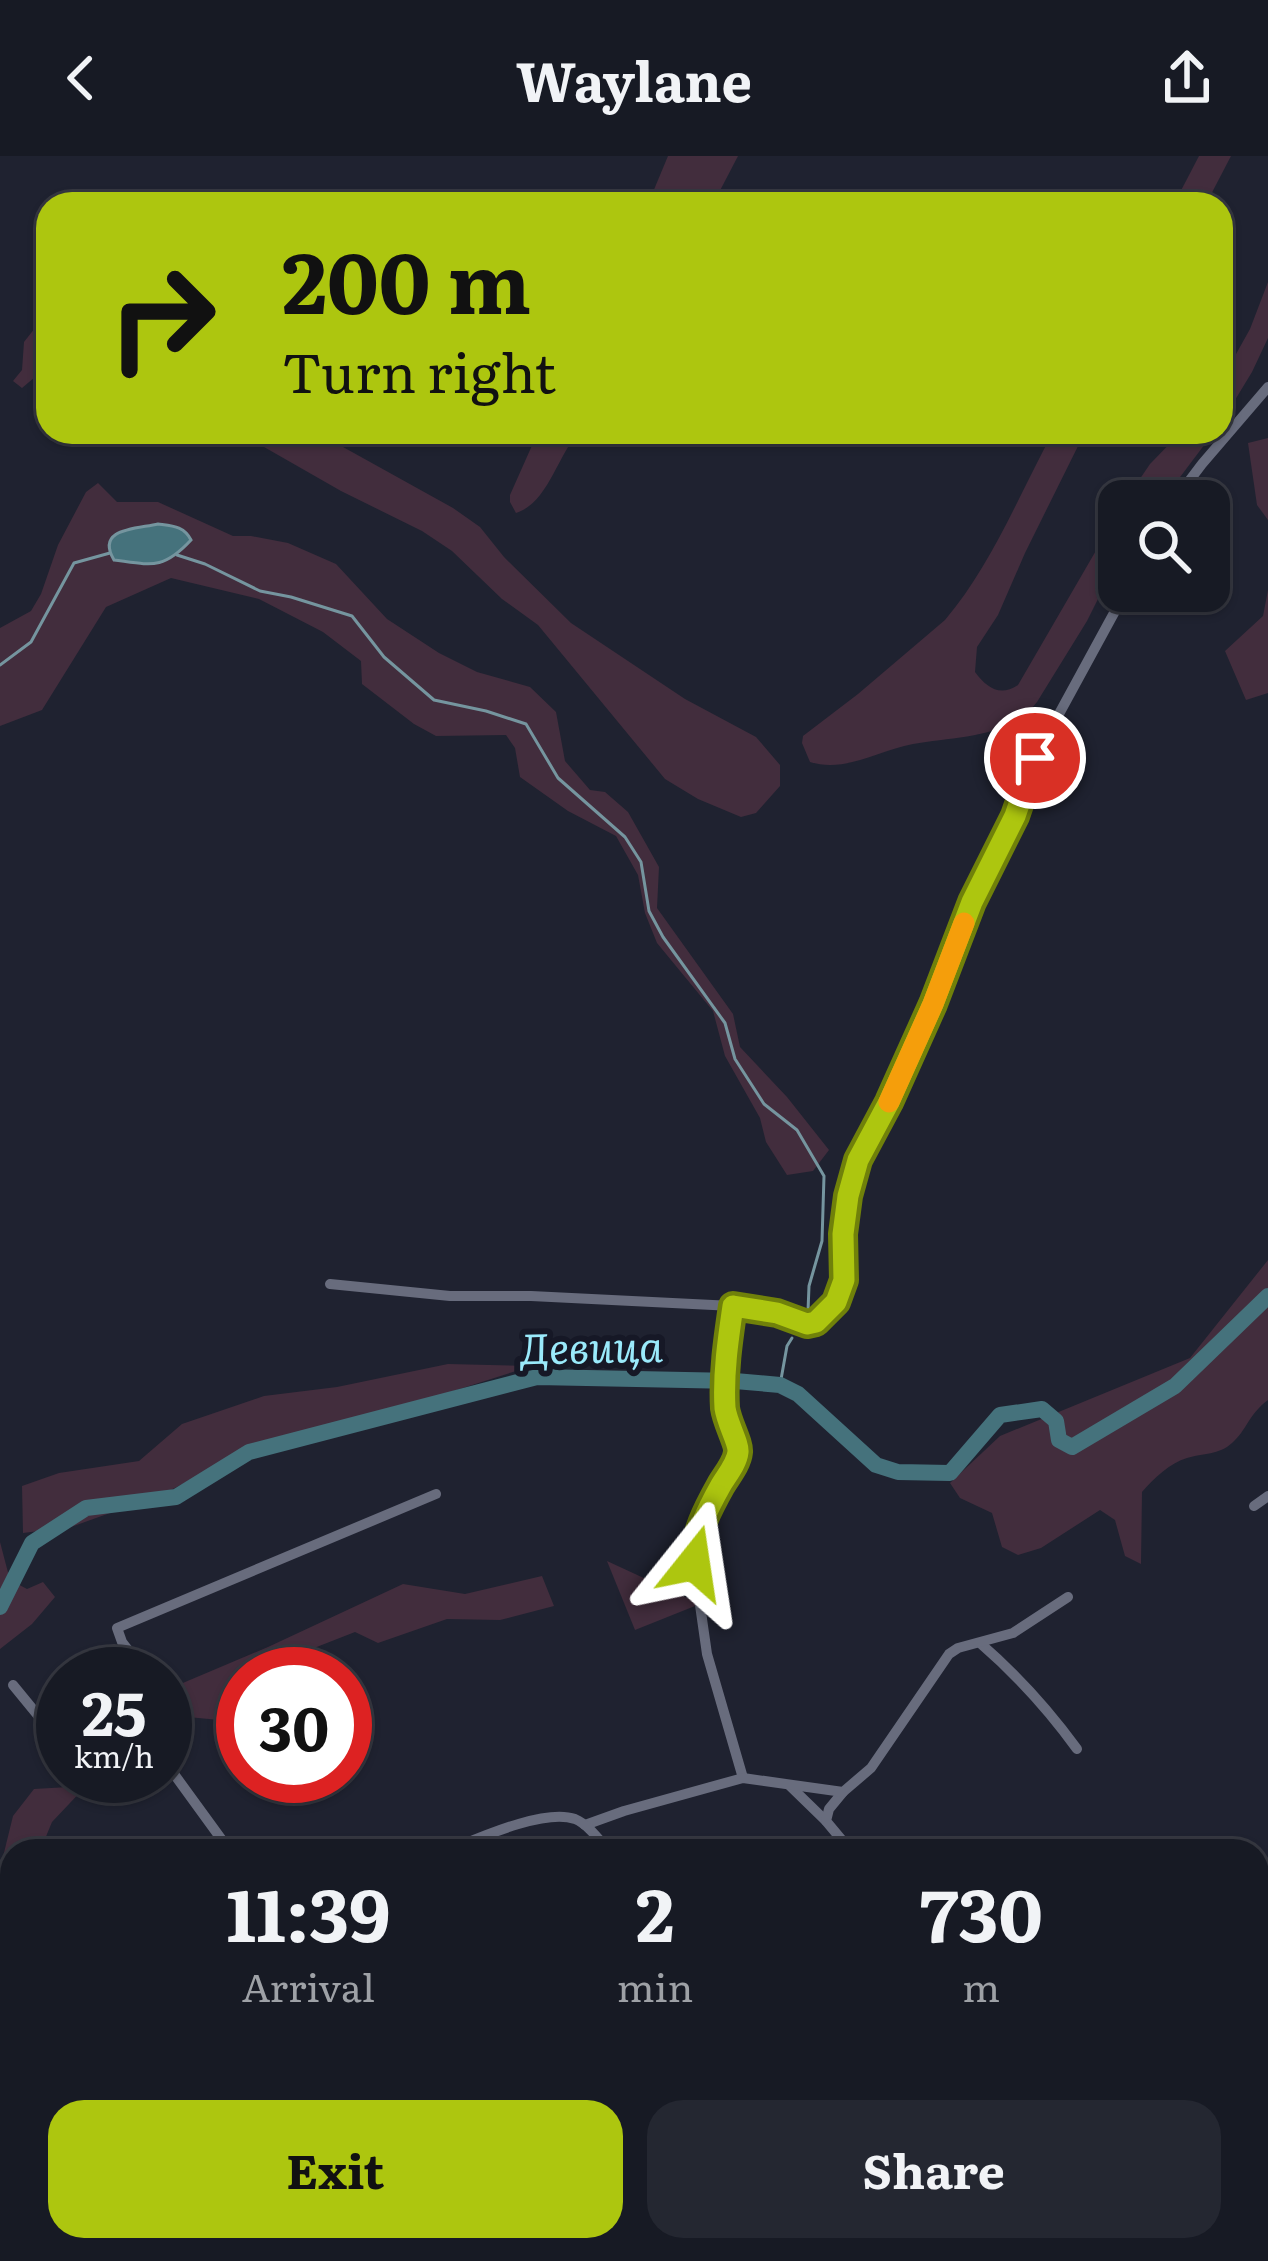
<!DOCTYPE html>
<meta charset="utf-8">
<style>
body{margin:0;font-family:Literata,serif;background:#242731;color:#f1f3f6;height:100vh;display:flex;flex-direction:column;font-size:45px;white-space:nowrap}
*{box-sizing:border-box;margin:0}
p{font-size:39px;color:#9ea1a6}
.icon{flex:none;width:66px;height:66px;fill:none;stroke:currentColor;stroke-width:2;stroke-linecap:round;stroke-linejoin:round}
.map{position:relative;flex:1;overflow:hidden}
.side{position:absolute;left:0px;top:1683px;width:1269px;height:423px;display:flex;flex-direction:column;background:#171a24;border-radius:36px 36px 0 0;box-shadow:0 3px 9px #0004,0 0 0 3px #363841}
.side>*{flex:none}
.guide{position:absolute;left:36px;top:36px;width:1197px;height:252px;border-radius:36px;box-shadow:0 3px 9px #0004,0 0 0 3px #363841;background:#adc60f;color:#111;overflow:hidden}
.controls{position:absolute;left:1098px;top:324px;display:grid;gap:24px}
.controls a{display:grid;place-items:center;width:132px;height:132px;border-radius:24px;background:#171a24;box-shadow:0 3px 9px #0004,0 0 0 3px #363841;font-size:60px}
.speed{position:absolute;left:36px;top:1491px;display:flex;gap:24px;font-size:60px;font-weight:700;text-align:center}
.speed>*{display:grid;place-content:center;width:156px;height:156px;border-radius:50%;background:#171a24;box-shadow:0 3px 9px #0004,0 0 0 3px #363841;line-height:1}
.speed small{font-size:30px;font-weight:400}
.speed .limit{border:18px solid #d22;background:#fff;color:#111}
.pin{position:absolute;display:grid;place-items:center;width:102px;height:102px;color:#fff;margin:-51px;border:6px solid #fff;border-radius:50%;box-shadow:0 3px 12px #0007}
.me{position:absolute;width:132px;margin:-66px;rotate:15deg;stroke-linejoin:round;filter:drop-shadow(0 0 9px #0008)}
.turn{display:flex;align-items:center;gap:42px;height:252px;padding:0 48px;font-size:54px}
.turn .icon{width:156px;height:156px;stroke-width:2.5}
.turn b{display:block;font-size:84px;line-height:102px}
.eta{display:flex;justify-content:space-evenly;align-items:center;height:204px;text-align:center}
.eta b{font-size:72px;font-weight:700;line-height:84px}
.button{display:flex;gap:24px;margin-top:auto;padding:24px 48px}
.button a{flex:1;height:138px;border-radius:36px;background:#adc60f;color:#111;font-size:48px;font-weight:700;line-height:138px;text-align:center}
.button a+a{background:#242731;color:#f1f3f6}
header{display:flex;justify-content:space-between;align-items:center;height:156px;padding:0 48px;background:#171a24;font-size:54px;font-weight:700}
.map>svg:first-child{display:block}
.green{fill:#422d3d}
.water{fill:#45727c;stroke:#75959f;stroke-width:3}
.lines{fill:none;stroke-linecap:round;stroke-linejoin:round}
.stream{stroke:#75959f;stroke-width:3}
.river{stroke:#45727c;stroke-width:16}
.minor{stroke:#686c7d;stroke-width:10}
.route-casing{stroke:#70810a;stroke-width:30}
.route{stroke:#adc60f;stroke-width:21}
.slow{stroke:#f59e0b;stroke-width:21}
.labels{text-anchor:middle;stroke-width:12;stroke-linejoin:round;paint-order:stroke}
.water-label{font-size:42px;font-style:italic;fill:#9aeafb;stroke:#161826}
</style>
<header><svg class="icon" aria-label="back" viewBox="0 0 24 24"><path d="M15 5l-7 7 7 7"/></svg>Waylane<svg class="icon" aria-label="share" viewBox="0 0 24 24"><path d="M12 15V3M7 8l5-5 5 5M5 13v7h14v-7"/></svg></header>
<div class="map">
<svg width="1268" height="2105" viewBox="0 0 1268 2105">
<rect width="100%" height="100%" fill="#1f2230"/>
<g class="green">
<path d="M 668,0 L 738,0 L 713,48 L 648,48 Z"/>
<path d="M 1199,0 L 1231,0 L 1206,48 L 1174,48 Z"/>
<path d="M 1268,126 L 1268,182 L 1252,216 L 1221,267 L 1221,225 L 1250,173 Z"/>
<path d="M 35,172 L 48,176 L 48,210 L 22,232 L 13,225 L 22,214 L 24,186 Z"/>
<path d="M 238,276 L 316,276 L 453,352 L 480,371 L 504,401 L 571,467 L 685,543 L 756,581 L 780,609 L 780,630 L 756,657 L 741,661 L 698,643 L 665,623 L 538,469 L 502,443 L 452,395 L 422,375 L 341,335 Z"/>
<path d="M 538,276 L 579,276 C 557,300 548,347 516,357 L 510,346 L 510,339 Z"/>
<path d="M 1053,276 L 1085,276 L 1025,397 L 998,459 L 977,491 L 975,516 C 987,532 1000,541 1018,529 L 1119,355 L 1119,401 L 1087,465 L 1037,546 C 1008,583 955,580 913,588 C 879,594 846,617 810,606 L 802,587 L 803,580 L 858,538 L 945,464 C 991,410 1019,339 1053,276 Z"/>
<path d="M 1181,276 L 1214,276 L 1162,345 L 1125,345 L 1150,308 Z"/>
<path d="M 1268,282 L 1268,364 L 1257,349 L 1248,287 Z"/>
<path d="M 98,327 L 117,346 L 158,346 L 233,380 L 251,380 L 288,387 L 336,408 L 387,463 L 439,497 L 477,516 L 530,531 L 556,556 L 565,605 L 590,634 L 605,636 L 628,656 L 659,711 L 657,752 L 733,858 L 740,891 L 787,941 L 829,994 L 813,1015 L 787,1019 L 766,986 L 760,962 L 725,900 L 713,855 L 657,787 L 645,757 L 638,719 L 616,680 L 568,655 L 520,621 L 515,592 L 506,579 L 436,580 L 414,568 L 362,528 L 361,505 L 323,476 L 259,443 L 171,422 L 106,451 L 42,554 L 0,570 L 0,472 L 31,455 L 41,438 L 58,389 L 86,336 Z"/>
<path d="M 1268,434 L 1268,537 L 1246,544 L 1225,495 L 1263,460 Z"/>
<path d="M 1268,1104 L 1268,1244 C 1248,1259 1247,1274 1232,1287 C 1219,1299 1203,1297 1187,1302 C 1170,1307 1154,1322 1142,1336 L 1141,1408 L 1125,1400 L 1115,1364 L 1100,1354 L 1041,1392 L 1018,1399 L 1002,1391 L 992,1357 L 960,1342 L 950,1327 L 1000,1280 L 1190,1202 Z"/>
<path d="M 448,1208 L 532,1210 L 220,1309 L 163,1338 L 71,1371 L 23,1377 L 22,1330 L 59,1317 L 139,1305 L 182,1268 L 264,1240 L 337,1231 Z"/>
<path d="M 0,1386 L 10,1424 L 27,1433 L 43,1426 L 55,1441 L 32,1468 L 0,1493 Z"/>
<path d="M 607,1405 L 700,1448 L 635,1474 Z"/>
<path d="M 542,1420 L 554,1450 L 500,1464 L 447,1463 L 378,1487 L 355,1476 L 263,1512 L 262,1518 L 243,1518 L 243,1562 L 240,1566 L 167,1559 L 165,1537 L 171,1532 L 268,1491 L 403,1428 L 465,1438 Z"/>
<path d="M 86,1630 L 52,1666 L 40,1695 L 12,1695 L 12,1762 L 0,1785 L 0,1713 L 13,1660 L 34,1633 Z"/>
<path d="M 453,2094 L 827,2094 L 833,2105 L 465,2105 Z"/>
</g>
<path class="water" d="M 158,368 C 173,370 184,370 191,384 C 163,414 152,409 114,404 C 95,372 137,373 158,368 Z"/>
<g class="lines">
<g class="stream">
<path d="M 177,399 L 205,408 L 260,435 L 291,441 L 352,460 L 384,501 L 434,544 L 486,555 L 526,568 L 558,622 L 625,681 L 641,706 L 649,755 L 663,781 L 725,867 L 735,903 L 764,948 L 797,974 L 824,1020 L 822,1085 L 809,1130 L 808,1155"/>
<path d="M 0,509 L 31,486 L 74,407 L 110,397"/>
<path d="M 780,1229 L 787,1190 L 792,1182"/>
</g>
<path class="river" d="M 0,1451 L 32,1387 L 86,1352 L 176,1341 L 249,1296 L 537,1221 L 735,1225 L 780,1229 L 798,1238 L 876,1309 L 898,1316 L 950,1317 L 1000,1259 L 1042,1253 L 1056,1265 L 1059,1284 L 1072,1291 L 1175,1230 L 1268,1140"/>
<g class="minor">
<path d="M 1174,345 L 1202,308 L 1268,231"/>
<path d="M 330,1128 L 450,1140 L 531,1140 L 733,1150 L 777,1157 L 807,1167 L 816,1166 L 828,1156 L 841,1135 L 843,1078 L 848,1040 L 858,1004 L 889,946 L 933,848 L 972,746 L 1015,660 L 1035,602 L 1126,435"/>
<path d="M 733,1150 L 726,1203 L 725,1253 L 729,1275 L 738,1288 L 738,1299 L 706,1355 L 695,1386 L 694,1407 L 707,1498 L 743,1622"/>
<path d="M 1254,1350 L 1268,1340"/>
<path d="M 980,1487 C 1017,1519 1048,1553 1077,1593"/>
<path d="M 147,1518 L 122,1486 L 117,1472 L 436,1338"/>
<path d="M 13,1529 L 63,1590"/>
<path d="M 165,1591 L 174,1618 L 230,1695"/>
<path d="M 790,1630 L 826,1665"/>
<path d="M 843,1636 L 829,1653 L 826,1665 L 851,1695"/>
<path d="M 585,1669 L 624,1655 L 743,1622 L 843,1636 L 871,1612 L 949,1498 L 958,1492 L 1013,1477 L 1068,1441"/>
<path d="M 447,1695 C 477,1683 544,1652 575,1663 C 589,1669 599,1684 609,1695"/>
<path d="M 1257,1727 L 1268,1716"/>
<path d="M 1257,1837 L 1268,1845"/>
<path d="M 1257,1938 L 1268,1922"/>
<path d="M 1257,2061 L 1268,2069"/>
<path d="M 185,2094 L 189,2105"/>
<path d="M 1005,2094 L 1019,2105"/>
<path d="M 1135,2105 L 1143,2094"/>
</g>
</g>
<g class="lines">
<defs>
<path id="route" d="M 694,1407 C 695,1377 707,1354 721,1329 C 727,1319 737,1307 738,1296 C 739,1287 727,1267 725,1252 C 723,1218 728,1184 733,1150 L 777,1157 L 807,1168 L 816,1166 L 836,1146 L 844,1124 L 843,1078 L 848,1040 L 858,1004 L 889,946 L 933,848 L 972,746 L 1015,660 L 1035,602"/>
</defs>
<use href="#route" class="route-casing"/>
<use href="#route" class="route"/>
<path class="slow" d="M 889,946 L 933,848 L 964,767"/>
</g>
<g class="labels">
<g class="water-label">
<text transform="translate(591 1192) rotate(-1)" y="15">Девица</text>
</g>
</g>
</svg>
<div class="controls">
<a><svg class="icon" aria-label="search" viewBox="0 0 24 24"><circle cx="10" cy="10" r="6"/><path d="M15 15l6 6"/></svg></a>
</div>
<div class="speed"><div>25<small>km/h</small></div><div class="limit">30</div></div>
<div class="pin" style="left:1035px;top:602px;background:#d93025"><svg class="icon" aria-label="arrive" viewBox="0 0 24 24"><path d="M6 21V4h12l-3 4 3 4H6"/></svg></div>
<svg class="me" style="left:694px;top:1407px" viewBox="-20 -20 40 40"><path d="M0-17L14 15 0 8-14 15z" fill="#adc60f" stroke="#fff" stroke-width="4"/></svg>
<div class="guide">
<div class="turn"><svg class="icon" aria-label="right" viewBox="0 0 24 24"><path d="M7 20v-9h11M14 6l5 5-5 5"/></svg><div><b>200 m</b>Turn right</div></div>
</div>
<section class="side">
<div class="eta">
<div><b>11:39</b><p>Arrival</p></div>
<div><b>2</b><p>min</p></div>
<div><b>730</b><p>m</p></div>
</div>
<div class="button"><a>Exit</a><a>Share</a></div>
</section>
</div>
